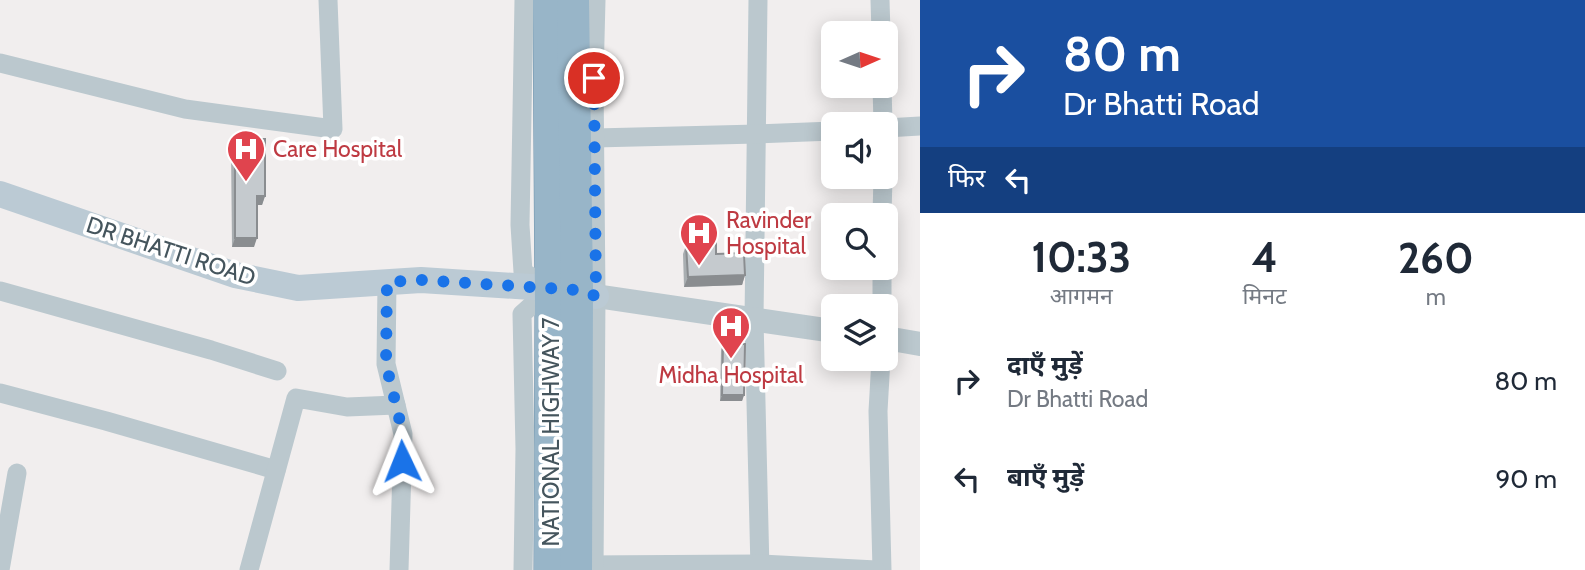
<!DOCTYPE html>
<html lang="hi">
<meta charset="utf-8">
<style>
body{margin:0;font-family:Cabin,"Noto Sans Devanagari",sans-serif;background:#f6f6f7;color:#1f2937;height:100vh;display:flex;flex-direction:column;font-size:26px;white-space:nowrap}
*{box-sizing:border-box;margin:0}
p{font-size:23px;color:#747a83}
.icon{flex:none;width:38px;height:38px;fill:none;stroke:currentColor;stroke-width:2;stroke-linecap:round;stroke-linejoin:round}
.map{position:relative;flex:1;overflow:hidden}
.panel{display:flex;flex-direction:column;background:#fff;width:665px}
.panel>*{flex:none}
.top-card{background:#1a4fa0;color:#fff;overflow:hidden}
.needle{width:46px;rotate:87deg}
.buttons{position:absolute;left:821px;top:21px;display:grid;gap:14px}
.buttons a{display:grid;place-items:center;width:77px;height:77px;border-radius:10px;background:#fff;box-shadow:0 4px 18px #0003;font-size:35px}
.pin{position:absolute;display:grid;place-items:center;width:60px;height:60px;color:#fff;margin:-30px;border:4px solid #fff;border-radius:50%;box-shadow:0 2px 7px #0007}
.me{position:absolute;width:77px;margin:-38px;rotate:358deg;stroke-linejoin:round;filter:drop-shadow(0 0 5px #0008)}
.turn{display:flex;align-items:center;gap:24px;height:147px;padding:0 28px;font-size:32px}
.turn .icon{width:91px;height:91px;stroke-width:2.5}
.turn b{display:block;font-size:49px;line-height:60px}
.then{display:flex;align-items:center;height:66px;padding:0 28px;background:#0003;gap:14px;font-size:26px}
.eta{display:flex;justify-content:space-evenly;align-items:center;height:119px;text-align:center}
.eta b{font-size:42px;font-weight:800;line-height:49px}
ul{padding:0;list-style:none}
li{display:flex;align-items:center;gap:21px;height:98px;padding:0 28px}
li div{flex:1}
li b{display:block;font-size:26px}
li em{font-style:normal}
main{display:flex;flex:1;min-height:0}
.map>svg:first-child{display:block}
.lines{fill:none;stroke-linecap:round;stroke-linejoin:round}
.trunk-casing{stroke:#6e93ac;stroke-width:33}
.minor{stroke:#bbc8ce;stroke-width:19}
.tertiary{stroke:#bbc8ce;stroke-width:24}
.secondary{stroke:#bbcad4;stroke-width:26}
.trunk{stroke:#98b5c8;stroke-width:32}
.wall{fill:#a9aeb1}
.shaded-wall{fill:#8a8d90}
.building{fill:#c5cace;stroke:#8a8d90;stroke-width:2}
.route{stroke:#1a73e8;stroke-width:12;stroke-dasharray:0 21.6}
.labels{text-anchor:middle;stroke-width:7;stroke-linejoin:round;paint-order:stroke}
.health-label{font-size:23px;fill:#be3a42;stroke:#fff;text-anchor:start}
.street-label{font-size:23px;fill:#45555d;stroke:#fff}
</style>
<main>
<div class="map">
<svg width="920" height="570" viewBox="0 0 920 570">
<rect width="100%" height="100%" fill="#f1eeee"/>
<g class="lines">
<defs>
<g id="trunk">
<path d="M 549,0 L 551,302 L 550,570"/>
<path d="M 573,0 L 577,290 L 576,570"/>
</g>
</defs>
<use href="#trunk" class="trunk-casing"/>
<g class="minor">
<path d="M 758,0 L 754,319 L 760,570"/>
<path d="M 880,0 L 881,33"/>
<path d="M 0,63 L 185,109 L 333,129 L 328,0"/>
<path d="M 882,86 L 883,124"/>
<path d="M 886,128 L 920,126"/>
<path d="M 595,138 L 757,134 L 833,131"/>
<path d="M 882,215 L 883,177"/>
<path d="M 387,282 L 386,364 L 403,434 L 399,570"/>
<path d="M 0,291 L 211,350 L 277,371"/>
<path d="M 882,306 L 882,268"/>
<path d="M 881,359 L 878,411 L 882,570"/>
<path d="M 0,393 L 106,421 L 276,470"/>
<path d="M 581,565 L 760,564 L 876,570"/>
<path d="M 0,570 L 17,473"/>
<path d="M 249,570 L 296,398 L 347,407 L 396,405"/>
<path d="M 523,570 L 525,449 L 522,314 L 551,288 L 523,272 L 520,225 L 524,0"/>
<path d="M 594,570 L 596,296 L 594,78 L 596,0"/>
</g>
<g class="tertiary">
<path d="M 596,296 L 833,331"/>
<path d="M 886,338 L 920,344"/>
</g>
<path class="secondary" d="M 0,194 L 235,275 L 298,288 L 421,280 L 577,290 L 596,296"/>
<use href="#trunk" class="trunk"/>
</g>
<g class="wall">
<path d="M 235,139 L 265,196 L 262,205 L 257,205 L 254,247 L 232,247 L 231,148 Z"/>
<path d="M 686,245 L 716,254 L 745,275 L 742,285 L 684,287 L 683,254 Z"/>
<path d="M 723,344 L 744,395 L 742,401 L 720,401 L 721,350 Z"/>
</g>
<g class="shaded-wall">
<path d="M 257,196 L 265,196 L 262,205 L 254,205 Z"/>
<path d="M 235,238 L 257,238 L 254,247 L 232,247 Z"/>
<path d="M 745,275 L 742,285 L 684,287 L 688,277 Z"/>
<path d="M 722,395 L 744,395 L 742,401 L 720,401 Z"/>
</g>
<g class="building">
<path d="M 235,139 L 265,139 L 265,196 L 257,196 L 257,238 L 235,238 Z"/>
<path d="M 716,243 L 716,254 L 744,253 L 745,275 L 688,277 L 686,245 Z"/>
<path d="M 723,344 L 745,344 L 744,395 L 722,395 Z"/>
</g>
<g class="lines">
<path class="route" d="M 402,461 L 403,434 L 386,364 L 387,282 L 421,280 L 577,290 L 596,296 L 594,78"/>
</g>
<defs>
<symbol id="hospital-pin" viewBox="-11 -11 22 30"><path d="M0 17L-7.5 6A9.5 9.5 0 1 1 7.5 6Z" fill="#e0444e" stroke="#fff"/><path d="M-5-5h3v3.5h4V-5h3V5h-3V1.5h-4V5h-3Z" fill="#fff"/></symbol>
</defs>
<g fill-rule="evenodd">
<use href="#hospital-pin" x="224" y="127" width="44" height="60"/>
<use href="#hospital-pin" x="677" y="211" width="44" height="60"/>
<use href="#hospital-pin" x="709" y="304" width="44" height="60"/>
</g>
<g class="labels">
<g class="health-label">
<text x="273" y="157">Care Hospital</text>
<text x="726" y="228">Ravinder<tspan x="726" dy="26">Hospital</tspan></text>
<text x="731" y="383" text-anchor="middle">Midha Hospital</text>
</g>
<g class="street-label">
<text transform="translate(171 251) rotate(18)" y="8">DR BHATTI ROAD</text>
<text transform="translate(551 432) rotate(-90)" y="8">NATIONAL HIGHWAY 7</text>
</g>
</g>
</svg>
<div class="buttons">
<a><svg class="needle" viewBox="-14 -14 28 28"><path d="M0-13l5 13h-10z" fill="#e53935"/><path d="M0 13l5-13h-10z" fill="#747a83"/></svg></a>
<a><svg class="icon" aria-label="sound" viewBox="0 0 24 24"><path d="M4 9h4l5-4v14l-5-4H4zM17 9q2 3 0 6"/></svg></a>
<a><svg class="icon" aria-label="search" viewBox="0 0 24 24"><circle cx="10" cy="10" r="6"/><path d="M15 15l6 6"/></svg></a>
<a><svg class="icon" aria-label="layers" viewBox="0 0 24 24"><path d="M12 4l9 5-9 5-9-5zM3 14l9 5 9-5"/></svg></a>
</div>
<div class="pin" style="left:594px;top:78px;background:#d93025"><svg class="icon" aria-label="arrive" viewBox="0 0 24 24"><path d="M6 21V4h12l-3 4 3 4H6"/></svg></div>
<svg class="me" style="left:402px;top:461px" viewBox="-20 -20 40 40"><path d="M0-17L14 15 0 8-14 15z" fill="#1a73e8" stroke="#fff" stroke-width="4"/></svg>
</div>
<section class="panel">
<div class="top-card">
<div class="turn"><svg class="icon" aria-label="right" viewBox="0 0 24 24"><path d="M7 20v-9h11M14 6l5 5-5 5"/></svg><div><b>80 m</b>Dr Bhatti Road</div></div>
<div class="then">फिर<svg class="icon" aria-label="left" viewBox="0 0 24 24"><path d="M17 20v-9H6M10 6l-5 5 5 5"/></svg></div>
</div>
<div class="eta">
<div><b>10:33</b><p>आगमन</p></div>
<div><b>4</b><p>मिनट</p></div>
<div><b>260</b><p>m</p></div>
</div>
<ul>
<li><svg class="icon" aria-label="right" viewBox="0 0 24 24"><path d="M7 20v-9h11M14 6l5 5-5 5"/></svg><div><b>दाएँ मुड़ें</b><p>Dr Bhatti Road</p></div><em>80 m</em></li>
<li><svg class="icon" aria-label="left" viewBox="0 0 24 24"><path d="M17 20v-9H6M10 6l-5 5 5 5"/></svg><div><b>बाएँ मुड़ें</b></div><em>90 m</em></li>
</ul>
</section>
</main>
